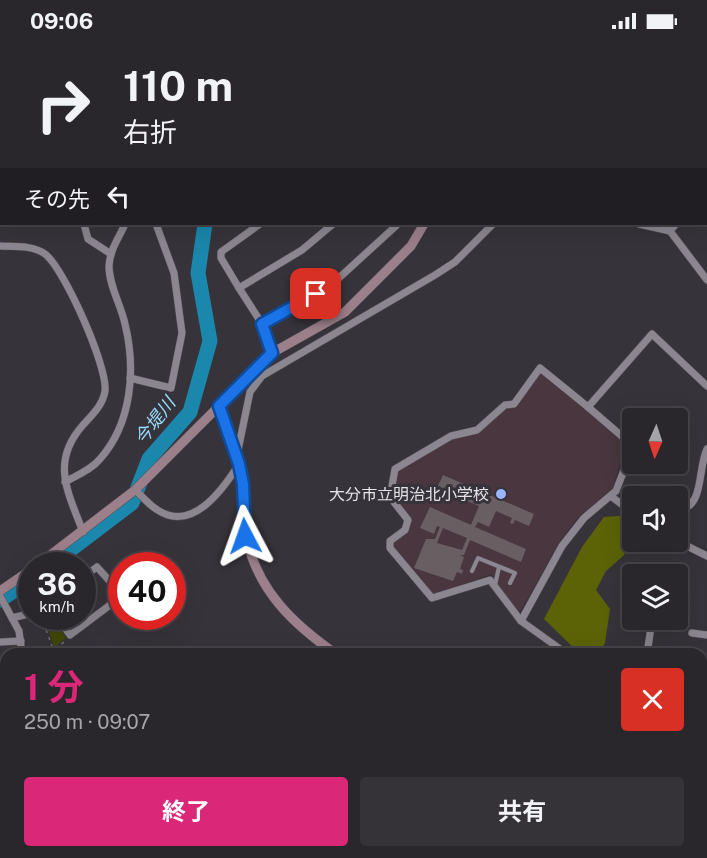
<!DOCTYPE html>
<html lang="ja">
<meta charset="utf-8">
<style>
body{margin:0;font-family:"Public Sans","Noto Sans JP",sans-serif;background:#353238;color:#f1f3f6;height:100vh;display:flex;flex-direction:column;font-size:22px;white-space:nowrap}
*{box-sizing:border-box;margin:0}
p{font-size:20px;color:#a5a5a9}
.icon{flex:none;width:33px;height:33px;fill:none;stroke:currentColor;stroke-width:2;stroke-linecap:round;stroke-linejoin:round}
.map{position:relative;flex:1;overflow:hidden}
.drawer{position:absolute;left:0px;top:606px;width:708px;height:210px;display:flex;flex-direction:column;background:#29262c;border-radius:18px 18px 0 0;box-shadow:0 6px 24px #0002,0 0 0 2px #454348}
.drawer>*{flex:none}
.hud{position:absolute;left:0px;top:0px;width:708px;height:183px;box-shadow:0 6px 24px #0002,0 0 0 2px #454348;background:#29262c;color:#f1f3f6;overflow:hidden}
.needle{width:39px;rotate:183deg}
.tools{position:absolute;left:622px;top:366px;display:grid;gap:12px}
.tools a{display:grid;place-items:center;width:66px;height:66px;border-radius:6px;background:#29262c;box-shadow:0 6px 24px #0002,0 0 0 2px #454348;font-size:30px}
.speed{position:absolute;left:18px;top:510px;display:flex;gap:12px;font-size:30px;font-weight:700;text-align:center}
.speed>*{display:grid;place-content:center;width:78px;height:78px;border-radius:50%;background:#29262c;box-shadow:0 6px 24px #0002,0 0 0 2px #454348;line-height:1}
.speed small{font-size:15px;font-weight:400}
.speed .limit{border:9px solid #d22;background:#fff;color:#111}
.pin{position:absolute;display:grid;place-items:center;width:51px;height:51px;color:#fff;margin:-26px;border-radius:12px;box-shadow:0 3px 9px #0006}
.me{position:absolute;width:66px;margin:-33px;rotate:356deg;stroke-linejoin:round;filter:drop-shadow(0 0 4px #0008)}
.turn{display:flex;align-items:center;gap:21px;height:126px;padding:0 24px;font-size:27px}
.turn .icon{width:78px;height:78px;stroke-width:2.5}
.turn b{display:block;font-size:42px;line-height:51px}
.then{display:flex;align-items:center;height:57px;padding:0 24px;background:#0003;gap:12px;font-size:22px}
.round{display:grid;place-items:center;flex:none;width:63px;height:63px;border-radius:6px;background:#353238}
.summary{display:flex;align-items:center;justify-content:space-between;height:102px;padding:0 24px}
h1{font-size:36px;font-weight:700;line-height:45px;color:#db2777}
.cta{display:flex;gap:12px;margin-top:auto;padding:12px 24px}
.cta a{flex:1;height:69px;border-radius:6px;background:#db2777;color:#fff;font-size:24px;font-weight:700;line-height:69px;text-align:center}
.cta a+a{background:#353238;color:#f1f3f6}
.status{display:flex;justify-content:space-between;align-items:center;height:42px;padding:0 30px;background:#29262c;direction:ltr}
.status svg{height:16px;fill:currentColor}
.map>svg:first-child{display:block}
.education{fill:#49363e}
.green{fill:#434908}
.forest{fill:#5c6306}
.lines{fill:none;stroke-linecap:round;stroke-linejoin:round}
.river{stroke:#1b87ac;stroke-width:15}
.building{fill:#695f63;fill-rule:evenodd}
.lane-casing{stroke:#524f55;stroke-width:5}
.street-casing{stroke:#524f55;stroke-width:8}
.secondary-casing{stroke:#524f55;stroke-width:10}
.path{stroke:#747077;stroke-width:1.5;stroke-dasharray:3 4.5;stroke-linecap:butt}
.lane{stroke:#8b868f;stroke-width:4}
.street{stroke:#8b868f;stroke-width:7}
.secondary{stroke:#9b7f8a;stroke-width:9}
.route-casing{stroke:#114b97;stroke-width:15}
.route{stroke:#1a73e8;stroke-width:10}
.poi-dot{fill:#98b5fd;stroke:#37333a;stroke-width:2}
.labels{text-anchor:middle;stroke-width:6;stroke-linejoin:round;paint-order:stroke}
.poi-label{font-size:16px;fill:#e6e3e8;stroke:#37333a;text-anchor:end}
.water-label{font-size:18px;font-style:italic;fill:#97ddfc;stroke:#37333a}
</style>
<div class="status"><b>09:06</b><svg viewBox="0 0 49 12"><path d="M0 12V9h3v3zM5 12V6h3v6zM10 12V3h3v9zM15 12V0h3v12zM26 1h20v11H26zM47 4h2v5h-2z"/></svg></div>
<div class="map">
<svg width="707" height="816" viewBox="0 0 707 816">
<rect width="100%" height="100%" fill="#37333a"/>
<path class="education" d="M 539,329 L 544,330 L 623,399 L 624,406 L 612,449 L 580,473 L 560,499 L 521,568 L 518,570 L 491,532 L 436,552 L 431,551 L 392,504 L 394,498 L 407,490 L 411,477 L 393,455 L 398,428 L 451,396 L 478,391 L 507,366 L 516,365 Z"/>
<g class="green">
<path d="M 44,575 L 51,575 L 66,596 L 54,605 Z"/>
<path d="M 341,810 L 350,810 L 349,814 L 397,810 L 398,816 L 341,816 Z"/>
</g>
<path class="forest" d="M 633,473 L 633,500 L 623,514 L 606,529 L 596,548 L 610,567 L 605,601 L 598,612 L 580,612 L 544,577 L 582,505 L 604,475 Z"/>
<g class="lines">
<g class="river">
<path d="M 392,2 L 393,0"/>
<path d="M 49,524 L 132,461 L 149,417 L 190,370 L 210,299 L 198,231 L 205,182"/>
<path d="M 0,558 L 32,537"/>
</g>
</g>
<g class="building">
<path d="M 443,433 L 534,472 L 529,484 L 515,478 L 513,482 L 510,481 L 512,476 L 496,469 L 489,485 L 478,480 L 475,485 L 526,507 L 521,520 L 470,498 L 464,513 L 460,513 L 464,515 L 460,527 L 463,528 L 462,532 L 457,530 L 453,539 L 414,526 L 426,497 L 435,497 L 440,485 L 437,484 L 434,492 L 420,486 L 430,465 L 471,483 L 479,464 L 437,446 ZM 443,486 L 467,496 L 462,508 L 437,501 Z"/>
<path d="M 483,810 L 531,810 L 532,816 L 450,816 Z"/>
</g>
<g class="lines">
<defs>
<g id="lane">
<path d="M 472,529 L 478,516 L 515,531 L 510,541"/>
<path d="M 495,543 L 499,525"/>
</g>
<g id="street">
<path d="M 69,0 L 69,2"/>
<path d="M 200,0 L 202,2"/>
<path d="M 261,2 L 264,0"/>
<path d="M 297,2 L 298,0"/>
<path d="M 412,2 L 414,0"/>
<path d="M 464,2 L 466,0"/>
<path d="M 485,2 L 486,0"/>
<path d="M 523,2 L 524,0"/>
<path d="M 556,2 L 556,0"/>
<path d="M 604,2 L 605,0"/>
<path d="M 654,2 L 655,0"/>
<path d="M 0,17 L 2,17"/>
<path d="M 0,104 L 2,104"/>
<path d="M 706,116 L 707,115"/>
<path d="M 84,182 L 88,197 L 111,212"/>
<path d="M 639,182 L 670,189 L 707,238"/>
<path d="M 670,189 L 676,182"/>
<path d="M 0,204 C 14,205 33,203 45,212 C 64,226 108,325 105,349 C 103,363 92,373 83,383 C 50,420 68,450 83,490"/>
<path d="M 239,246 L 221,216 L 221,210 L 260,182"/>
<path d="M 262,282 L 328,246 L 398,182"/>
<path d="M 272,311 L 262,282 L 239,246 L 302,208 L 333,182"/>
<path d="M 130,336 L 171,346 L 182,291 L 174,231 L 156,182"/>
<path d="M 237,413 L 250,350 L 262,334 L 435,233 L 455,220 L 493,182"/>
<path d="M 65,440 C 77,433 91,428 100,417 C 132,381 136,327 125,282 C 121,263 109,244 109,224 C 110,207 119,196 125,182"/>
<path d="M 135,448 C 142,454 148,462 156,467 C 191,492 222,449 239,422"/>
<path d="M 612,455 L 624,464 L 633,464"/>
<path d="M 678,468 C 705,465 697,428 707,407"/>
<path d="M 683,502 L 707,514"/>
<path d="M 82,536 L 97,525 L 122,553"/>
<path d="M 0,554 L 19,589 L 22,612"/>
<path d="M 56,574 L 70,593 L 122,554"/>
<path d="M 12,576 L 32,571"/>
<path d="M 521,579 L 562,504 L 584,476 L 616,449 L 629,415 L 629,404 L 624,396 L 588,365 L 652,292 L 707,344"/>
<path d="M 692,591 L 707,593"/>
<path d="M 0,600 L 21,599"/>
<path d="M 567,612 L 521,579 L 490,538 L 432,556 L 390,506 L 390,499 L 405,488 L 408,478 L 390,455 L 395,427 L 451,394 L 477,388 L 505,363 L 514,362 L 540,326 L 588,365"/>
<path d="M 647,612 L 652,578"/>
<path d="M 0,644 L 6,644"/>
<path d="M 703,661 L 707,644"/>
<path d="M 0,780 L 6,779"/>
<path d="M 597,810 L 597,816"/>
<path d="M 31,816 L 31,810"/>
<path d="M 103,816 L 109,816"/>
<path d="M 169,816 L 170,810"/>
<path d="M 337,816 L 337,810"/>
<path d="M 439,816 L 441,810"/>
</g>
<g id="secondary">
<path d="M 512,2 L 513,0"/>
<path d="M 219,364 C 228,389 238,413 242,439 C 245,457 241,477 246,495 C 258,549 293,582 336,612"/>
<path d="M 36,524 L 135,448 L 272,311 L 345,270 L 411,204 L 424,182"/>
<path d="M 0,549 L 32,527"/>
<path d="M 702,661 L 707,662"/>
</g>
</defs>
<use href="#lane" class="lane-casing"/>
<use href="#street" class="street-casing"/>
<use href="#secondary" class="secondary-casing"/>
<g class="path">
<path d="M 41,574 L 53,607 L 66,599"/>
<path d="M 133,816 L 133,810"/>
</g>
<use href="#lane" class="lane"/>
<use href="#street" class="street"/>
<use href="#secondary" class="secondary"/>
</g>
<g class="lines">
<defs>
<path id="route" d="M 245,494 L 243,442 L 239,422 L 219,364 L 272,311 L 262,282 L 316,252"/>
</defs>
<use href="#route" class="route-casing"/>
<use href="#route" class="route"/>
</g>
<circle class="poi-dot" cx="501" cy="452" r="6"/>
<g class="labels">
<g class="poi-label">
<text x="489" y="458">大分市立明治北小学校</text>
</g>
<g class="water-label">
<text transform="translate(155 379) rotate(-53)" y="6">今堤川</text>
</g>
</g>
</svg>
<div class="tools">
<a><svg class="needle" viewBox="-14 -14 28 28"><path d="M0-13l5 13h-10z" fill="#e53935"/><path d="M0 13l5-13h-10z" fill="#a5a5a9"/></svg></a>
<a><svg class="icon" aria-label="sound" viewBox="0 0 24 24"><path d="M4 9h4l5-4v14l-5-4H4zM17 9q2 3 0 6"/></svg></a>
<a><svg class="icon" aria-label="layers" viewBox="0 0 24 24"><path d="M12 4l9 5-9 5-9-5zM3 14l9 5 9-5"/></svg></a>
</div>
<div class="speed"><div>36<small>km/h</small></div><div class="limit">40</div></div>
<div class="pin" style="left:316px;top:252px;background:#d93025"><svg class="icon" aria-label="arrive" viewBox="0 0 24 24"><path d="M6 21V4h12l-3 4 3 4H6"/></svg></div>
<svg class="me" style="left:245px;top:494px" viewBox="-20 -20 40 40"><path d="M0-17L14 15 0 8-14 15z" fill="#1a73e8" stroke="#fff" stroke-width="4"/></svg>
<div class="hud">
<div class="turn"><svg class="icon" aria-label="right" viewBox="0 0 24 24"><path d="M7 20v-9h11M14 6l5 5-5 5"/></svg><div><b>110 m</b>右折</div></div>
<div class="then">その先<svg class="icon" aria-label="left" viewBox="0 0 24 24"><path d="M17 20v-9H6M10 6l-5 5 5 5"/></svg></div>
</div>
<section class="drawer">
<div class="summary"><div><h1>1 分</h1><p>250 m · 09:07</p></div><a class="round" style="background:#d93025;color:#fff"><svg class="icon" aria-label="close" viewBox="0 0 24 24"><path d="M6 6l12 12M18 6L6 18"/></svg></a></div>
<div class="cta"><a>終了</a><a>共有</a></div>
</section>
</div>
